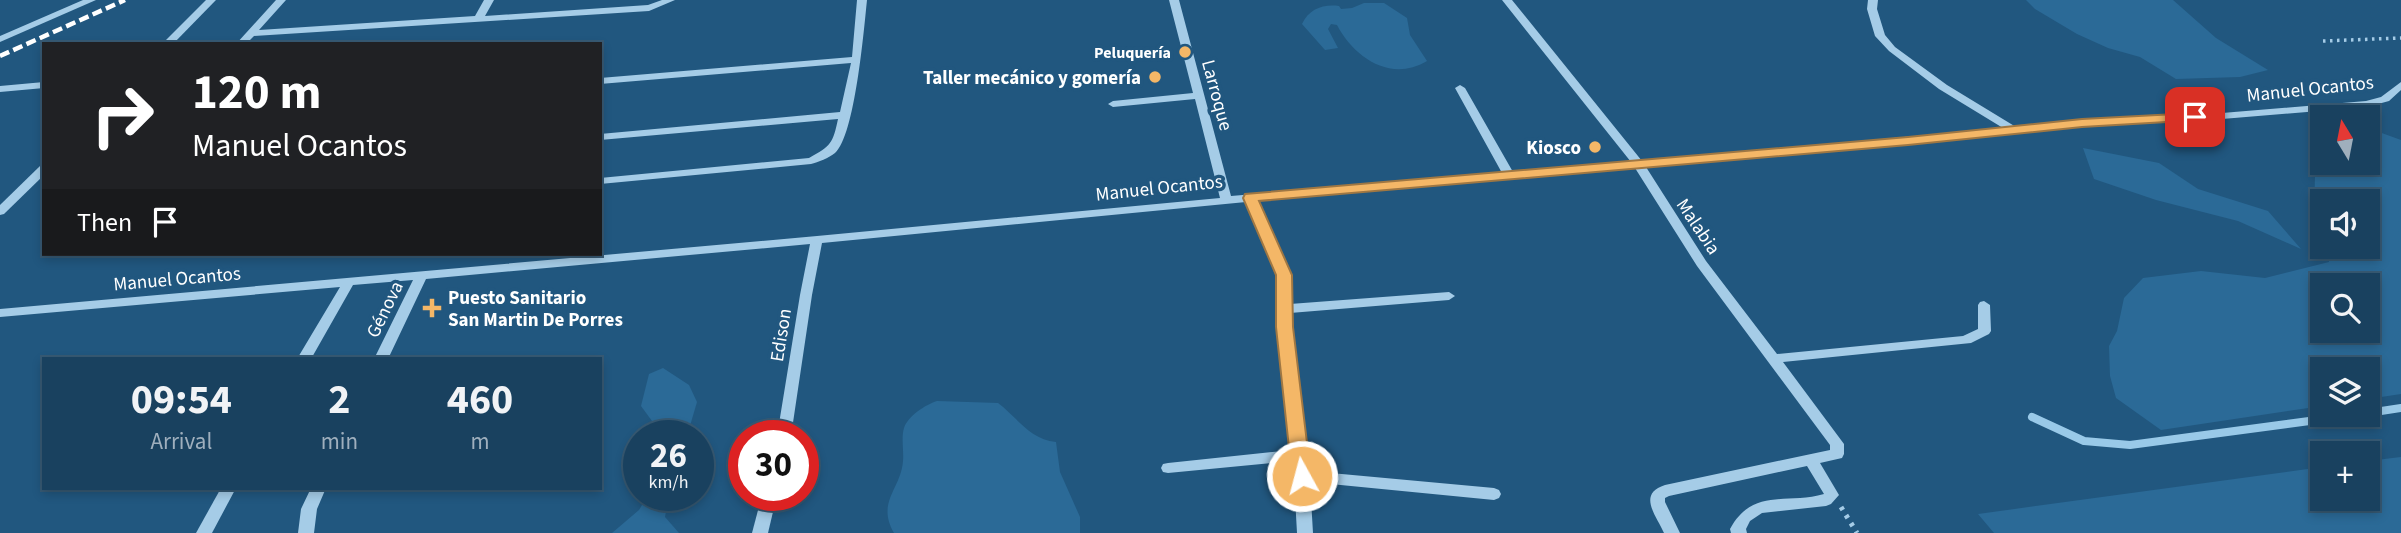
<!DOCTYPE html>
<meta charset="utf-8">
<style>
body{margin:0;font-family:"Source Sans 3",sans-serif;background:#224865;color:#f1f3f6;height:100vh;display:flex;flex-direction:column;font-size:26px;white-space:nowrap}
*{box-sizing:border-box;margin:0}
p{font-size:23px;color:#9fafbd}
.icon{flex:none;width:38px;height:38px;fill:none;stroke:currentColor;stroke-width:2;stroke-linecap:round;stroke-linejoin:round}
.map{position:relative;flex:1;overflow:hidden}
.side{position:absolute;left:42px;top:357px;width:560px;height:133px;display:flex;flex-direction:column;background:#19415f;border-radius:0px;box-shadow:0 4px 10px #0003,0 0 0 2px #375a74}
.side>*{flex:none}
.top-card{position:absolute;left:42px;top:42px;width:560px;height:214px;border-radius:0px;box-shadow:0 4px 10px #0003,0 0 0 2px #375a74;background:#202124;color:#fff;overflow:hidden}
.needle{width:46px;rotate:350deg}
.controls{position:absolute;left:2310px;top:105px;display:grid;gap:14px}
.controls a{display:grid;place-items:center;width:70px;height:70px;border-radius:0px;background:#19415f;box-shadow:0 4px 10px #0003,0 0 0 2px #375a74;font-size:35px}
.speed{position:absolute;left:623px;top:420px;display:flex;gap:14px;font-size:35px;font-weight:700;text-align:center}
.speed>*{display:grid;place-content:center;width:91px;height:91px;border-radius:50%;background:#19415f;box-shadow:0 4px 10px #0003,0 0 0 2px #375a74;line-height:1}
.speed small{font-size:18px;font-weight:400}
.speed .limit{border:10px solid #d22;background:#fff;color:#111}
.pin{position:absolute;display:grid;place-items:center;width:60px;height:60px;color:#fff;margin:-30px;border-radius:14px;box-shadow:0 4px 10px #0006}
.me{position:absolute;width:77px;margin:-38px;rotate:353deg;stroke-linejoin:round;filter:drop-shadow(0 0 5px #0008)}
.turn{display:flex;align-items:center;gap:24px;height:147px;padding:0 35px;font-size:32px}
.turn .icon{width:91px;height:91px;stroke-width:2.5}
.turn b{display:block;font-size:49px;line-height:60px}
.then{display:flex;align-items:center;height:66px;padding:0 35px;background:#0003;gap:14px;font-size:26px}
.eta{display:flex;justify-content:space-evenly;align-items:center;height:119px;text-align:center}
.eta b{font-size:42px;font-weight:700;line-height:49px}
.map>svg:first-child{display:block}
.green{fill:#2b6a97;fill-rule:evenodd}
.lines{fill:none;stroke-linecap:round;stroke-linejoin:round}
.stream{stroke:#99c9e8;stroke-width:8}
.path-far1{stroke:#a5cce7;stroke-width:3.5;stroke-dasharray:2.5 4.5;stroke-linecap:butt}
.path{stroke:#a5cce7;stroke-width:5;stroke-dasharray:3.5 6;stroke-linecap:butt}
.minor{fill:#a5cce7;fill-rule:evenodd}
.rail{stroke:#fff;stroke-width:4.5;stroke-dasharray:10 4.5;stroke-linecap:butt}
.route{fill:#f4b767;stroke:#9f7743;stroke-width:2}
.poi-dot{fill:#f4b767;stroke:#21577f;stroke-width:2.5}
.labels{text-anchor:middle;stroke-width:7;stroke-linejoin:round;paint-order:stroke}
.far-poi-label{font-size:16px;font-weight:bold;fill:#fff;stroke:#21577f;text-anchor:end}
.poi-label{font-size:19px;font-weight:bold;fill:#fff;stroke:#21577f;text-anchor:end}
.street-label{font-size:19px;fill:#fff;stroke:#21577f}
</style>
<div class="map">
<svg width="2401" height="533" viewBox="0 0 2401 533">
<rect width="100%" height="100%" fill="#21577f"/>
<g class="green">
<path d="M 2026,0 L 2173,0 L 2216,38 L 2268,70 L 2240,77 L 2176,79 L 2140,57 L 2108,48 L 2077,34 L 2035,9 Z"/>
<path d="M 1364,3 L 1384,3 L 1407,18 L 1410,35 L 1427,61 C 1390,83 1354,57 1337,25 L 1331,24 L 1328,29 L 1338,48 L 1325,50 L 1302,24 C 1309,9 1323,4 1339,6 L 1341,9 L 1352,8 Z"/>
<path d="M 2368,128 L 2401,140 L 2401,394 L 2368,399 L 2368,369 L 2322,369 L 2322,406 L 2161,430 L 2116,398 L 2110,376 L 2109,346 L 2117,331 L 2124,298 L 2143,278 L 2201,271 L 2265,278 L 2329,262 L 2329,247 L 2368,247 L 2368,201 L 2322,201 L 2322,230 L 2314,213 L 2315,175 L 2308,150 L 2322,130 L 2322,163 L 2368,163 ZM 2322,285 L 2368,285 L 2368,331 L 2322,331 Z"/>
<path d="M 2083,148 L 2159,163 L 2198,189 L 2268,211 L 2301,249 L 2238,221 L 2156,200 L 2094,179 Z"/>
<path d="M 663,368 L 689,385 L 697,402 L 687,436 L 663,436 L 641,406 L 649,374 Z"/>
<path d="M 937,401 L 998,403 C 1018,418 1029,439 1056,442 L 1060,472 L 1080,517 L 1080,533 L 894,533 C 876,502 901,489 903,461 C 904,451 901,438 904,428 C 908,416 925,405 937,401 Z"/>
<path d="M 2401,457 L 2401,533 L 1994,533 L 1978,514 L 2322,467 L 2322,499 L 2368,499 L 2368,461 Z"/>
<path d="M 648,495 L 669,495 L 665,517 L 679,533 L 612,533 L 639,510 Z"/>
</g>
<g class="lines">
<g class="stream">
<path d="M 2368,413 L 2401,408"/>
<path d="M 2032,417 L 2084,441 L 2130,445 L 2354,415"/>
</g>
<path class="path-far1" d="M 2323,41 L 2401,38"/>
<path class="path" d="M 1841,507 L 1857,533"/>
<g class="minor">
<path d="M 83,0 L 96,0 L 0,42 L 0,36 Z"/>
<path d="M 206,0 L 216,0 L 173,44 L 162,44 Z"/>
<path d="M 276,0 L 286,0 L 259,30 L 475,16 L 484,0 L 494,0 L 485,16 L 648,5 L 662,0 L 675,0 L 649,11 L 254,36 L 246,44 L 236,44 Z"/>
<path d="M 857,0 L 867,0 C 864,29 855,136 835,153 C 829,158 818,162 811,164 L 600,184 L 600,178 L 809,158 C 831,146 833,143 838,119 L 600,140 L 600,134 L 840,112 L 851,63 L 600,84 L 600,78 L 852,57 Z"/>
<path d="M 1169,0 L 1179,0 L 1231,196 L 1502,173 L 1455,88 L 1460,85 L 1465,88 L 1513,172 L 1631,162 L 1502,0 L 1512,0 L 1642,161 L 2003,128 L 1939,89 L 1889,51 L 1875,36 L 1867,9 L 1868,0 L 1878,0 L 1877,9 L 1885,35 L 1895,47 L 1947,85 L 2016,127 L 2082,120 L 2222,113 L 2366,101 L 2381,97 L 2401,82 L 2401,90 L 2389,101 L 2367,107 L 2222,119 L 2082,126 L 1935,142 L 1646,167 L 1706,261 L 1777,354 L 1963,336 L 1978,329 L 1978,305 L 1980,302 L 1984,301 L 1990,305 L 1991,331 L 1989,334 L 1971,343 L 1783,362 L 1844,444 L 1844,454 L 1842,458 L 1820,463 L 1839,495 L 1831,504 L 1826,506 L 1762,513 L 1750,521 L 1746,529 L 1747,533 L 1731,533 L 1730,529 C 1753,487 1786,505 1824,494 L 1807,466 L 1669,496 L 1665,498 L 1665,502 L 1680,533 L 1664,533 C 1656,515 1637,494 1665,485 L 1830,450 L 1830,445 L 1697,266 L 1635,168 L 1257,201 L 1290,275 L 1290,304 L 1449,292 L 1455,296 L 1449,300 L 1290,313 L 1290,327 L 1309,471 L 1494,488 L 1499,490 L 1501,494 L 1499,498 L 1494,500 L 1310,482 L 1313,533 L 1297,533 L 1293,461 L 1168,473 L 1163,472 L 1161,468 L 1163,464 L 1168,463 L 1292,450 L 1278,327 L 1278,275 L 1246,202 L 822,243 L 812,295 L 791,436 L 777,436 L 800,295 L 810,244 L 426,279 L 388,359 L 374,359 L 413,280 L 353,285 L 311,359 L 297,359 L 340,287 L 0,317 L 0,309 L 817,236 L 1220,198 L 1195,99 L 1113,107 L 1108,104 L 1113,101 L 1193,93 Z"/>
<path d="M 44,82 L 44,88 L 0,92 L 0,86 Z"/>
<path d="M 44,165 L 44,175 L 4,214 L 0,215 L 0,205 L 40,166 Z"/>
<path d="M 221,488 L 236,488 L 212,533 L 196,533 Z"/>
<path d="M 311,488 L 326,488 L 317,509 L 314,533 L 298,533 L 301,509 Z"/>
<path d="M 762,495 L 777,495 L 768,533 L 752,533 Z"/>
</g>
<path class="rail" d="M 0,56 L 125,0"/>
</g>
<path class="route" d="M 2195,113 L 2200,114 L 2200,120 L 2082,127 L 1908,145 L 1259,201 L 1292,275 L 1293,327 L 1311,476 L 1309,481 L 1295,481 L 1292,476 L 1276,327 L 1276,275 L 1243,198 L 1245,194 L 1908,137 L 2082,119 Z"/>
<g class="poi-dot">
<circle cx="1185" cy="52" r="7"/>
<circle cx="1155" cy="77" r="7"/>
<circle cx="1595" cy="147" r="7"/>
<path d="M428.5 297.5h7v7h7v7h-7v7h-7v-7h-7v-7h7z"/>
</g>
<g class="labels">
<g class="far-poi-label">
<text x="1171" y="58">Peluquería</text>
</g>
<g class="poi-label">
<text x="1141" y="84">Taller mecánico y gomería</text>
<text x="1581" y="154">Kiosco</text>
<text x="448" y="304" text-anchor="start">Puesto Sanitario<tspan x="448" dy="22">San Martin De Porres</tspan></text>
</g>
<g class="street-label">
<text transform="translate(2310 88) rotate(-6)" y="7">Manuel Ocantos</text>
<text transform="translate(1218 95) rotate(75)" y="7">Larroque</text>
<text transform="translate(1159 187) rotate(-6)" y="7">Manuel Ocantos</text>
<text transform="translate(1699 226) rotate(56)" y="7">Malabia</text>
<text transform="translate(177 278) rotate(-5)" y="7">Manuel Ocantos</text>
<text transform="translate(384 309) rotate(-64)" y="7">Génova</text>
<text transform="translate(780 335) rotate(-81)" y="7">Edison</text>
</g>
</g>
</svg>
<div class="controls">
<a><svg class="needle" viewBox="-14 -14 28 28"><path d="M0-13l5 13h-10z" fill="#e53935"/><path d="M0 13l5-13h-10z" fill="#9fafbd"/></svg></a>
<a><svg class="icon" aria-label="sound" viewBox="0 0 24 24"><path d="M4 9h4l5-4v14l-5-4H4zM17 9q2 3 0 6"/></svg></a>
<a><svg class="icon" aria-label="search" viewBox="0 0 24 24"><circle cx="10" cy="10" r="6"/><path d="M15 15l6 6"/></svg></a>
<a><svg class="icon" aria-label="layers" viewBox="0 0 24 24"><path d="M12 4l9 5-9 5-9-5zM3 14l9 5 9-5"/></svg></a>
<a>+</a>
</div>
<div class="speed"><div>26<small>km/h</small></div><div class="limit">30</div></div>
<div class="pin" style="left:2195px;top:117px;background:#d93025"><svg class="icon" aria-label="arrive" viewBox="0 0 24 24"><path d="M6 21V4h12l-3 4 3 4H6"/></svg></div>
<svg class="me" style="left:1302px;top:476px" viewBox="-20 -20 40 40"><circle r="17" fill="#f4b767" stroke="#fff" stroke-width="3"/><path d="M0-11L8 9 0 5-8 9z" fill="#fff"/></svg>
<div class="top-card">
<div class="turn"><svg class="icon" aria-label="right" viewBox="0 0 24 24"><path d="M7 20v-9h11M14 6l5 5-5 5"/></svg><div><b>120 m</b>Manuel Ocantos</div></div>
<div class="then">Then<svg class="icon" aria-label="arrive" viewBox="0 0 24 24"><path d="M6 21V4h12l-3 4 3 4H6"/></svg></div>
</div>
<section class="side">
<div class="eta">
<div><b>09:54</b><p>Arrival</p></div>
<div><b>2</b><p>min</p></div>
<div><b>460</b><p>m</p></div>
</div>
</section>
</div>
